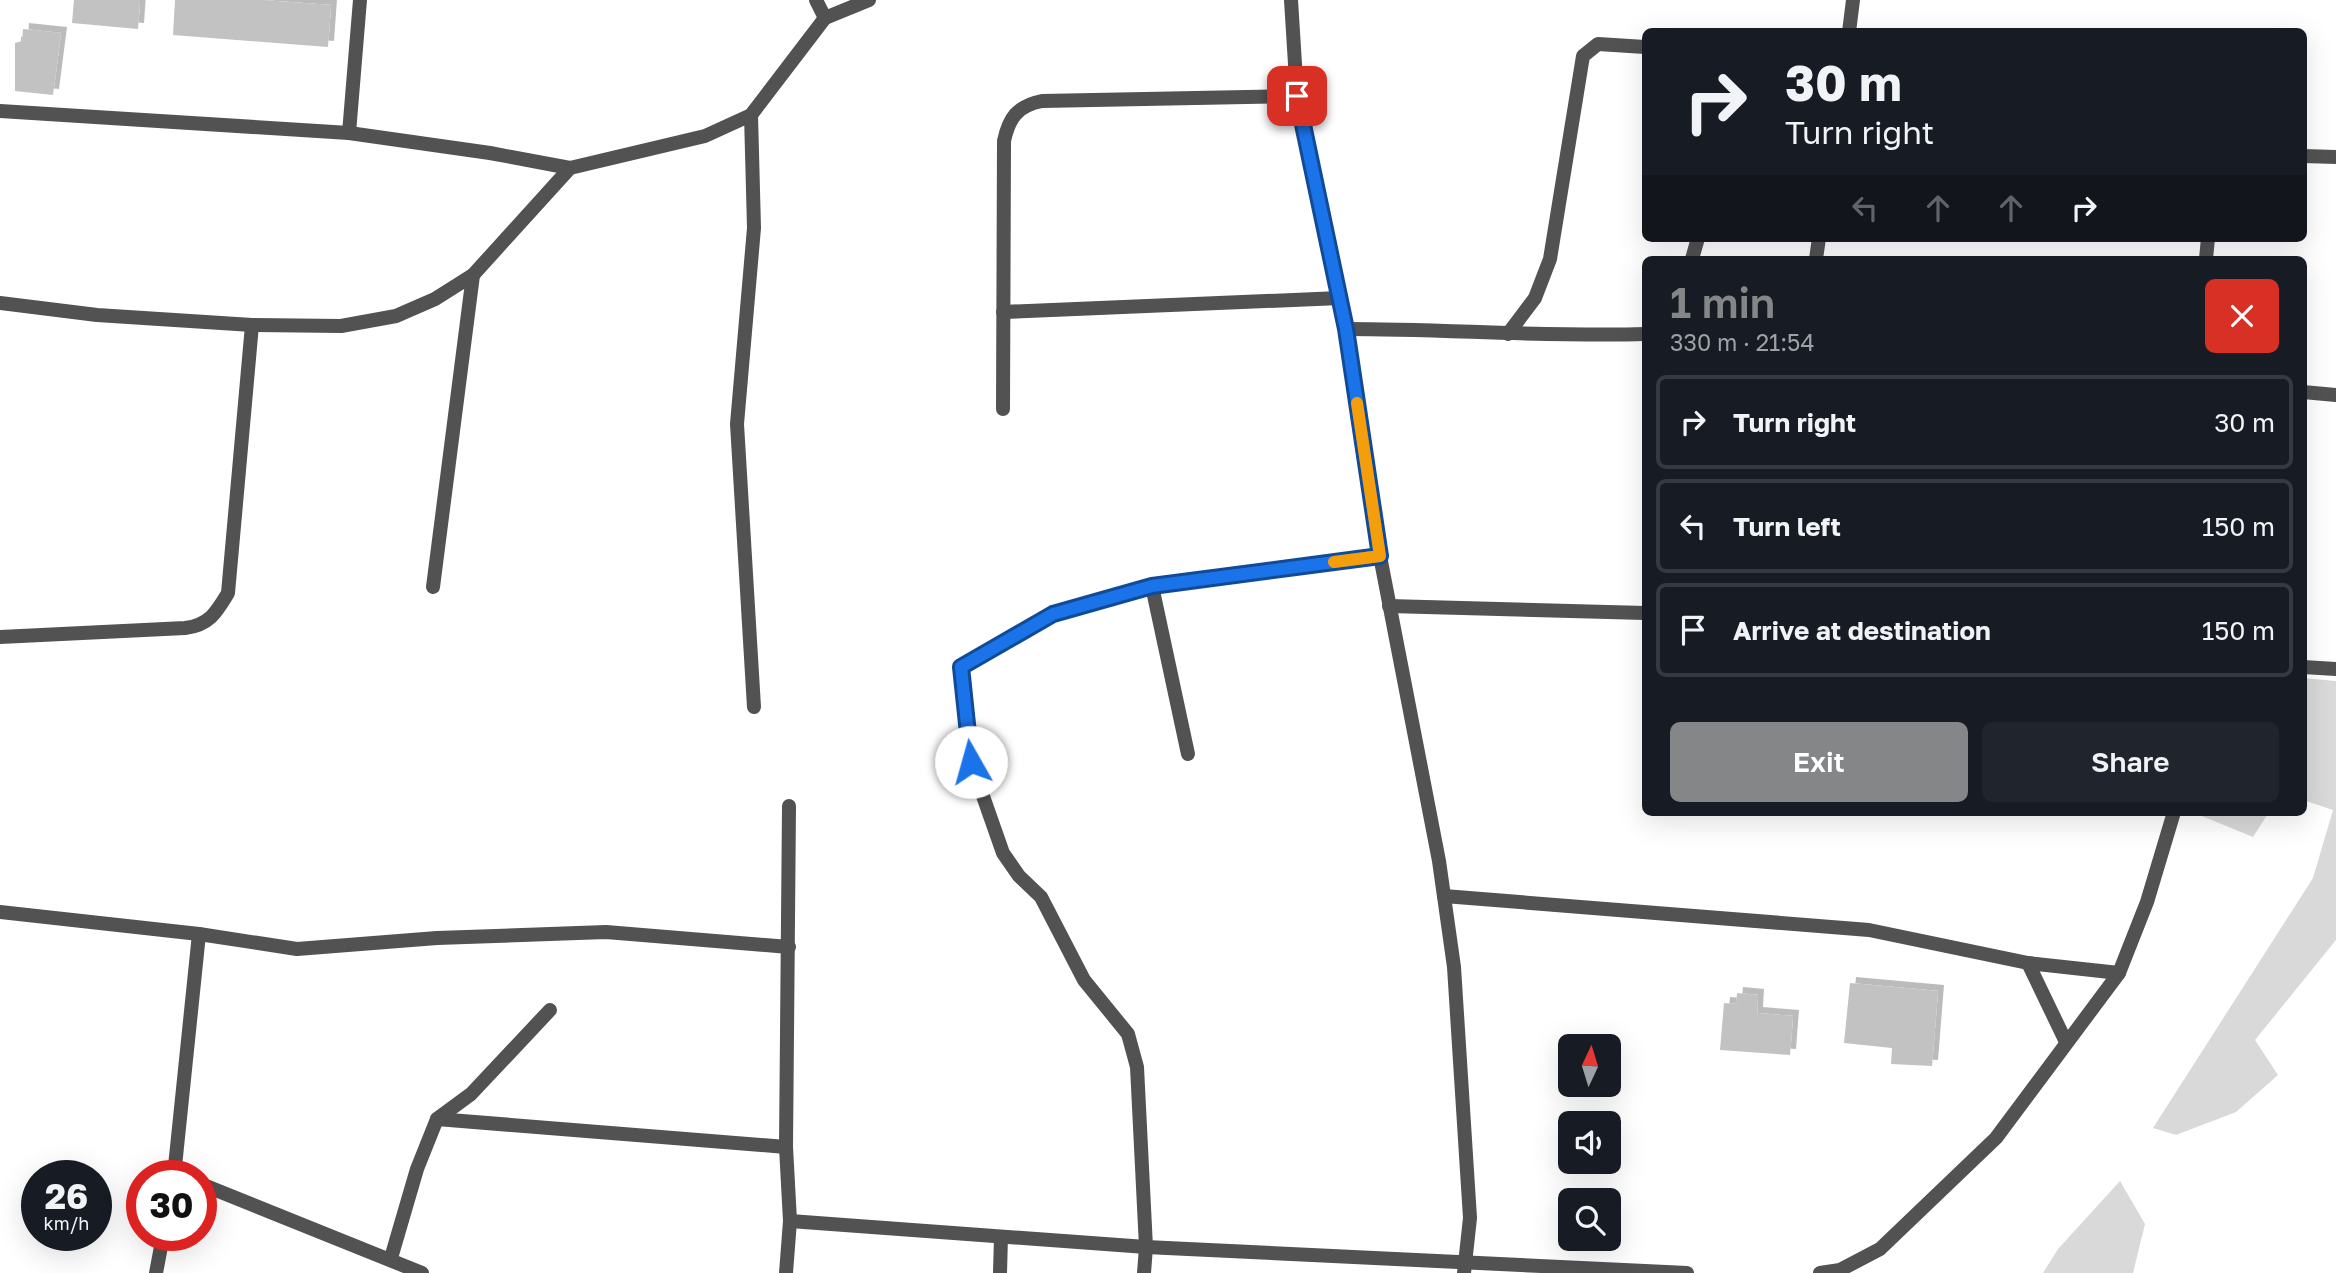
<!DOCTYPE html>
<meta charset="utf-8">
<style>
body{margin:0;font-family:"Golos Text",sans-serif;background:#20242c;color:#f1f3f6;height:100vh;display:flex;flex-direction:column;font-size:26px;white-space:nowrap}
*{box-sizing:border-box;margin:0}
p{font-size:23px;color:#9ea1a6}
.icon{flex:none;width:38px;height:38px;fill:none;stroke:currentColor;stroke-width:2;stroke-linecap:round;stroke-linejoin:round}
.map{position:relative;flex:1;overflow:hidden}
.panel{position:absolute;left:1642px;top:256px;width:665px;height:560px;display:flex;flex-direction:column;background:#171b24;border-radius:10px;box-shadow:0 7px 28px #0002}
.panel>*{flex:none}
.top-card{position:absolute;left:1642px;top:28px;width:665px;height:214px;border-radius:10px;box-shadow:0 7px 28px #0002;background:#171b24;color:#f1f3f6;overflow:hidden}
.needle{width:46px;rotate:4deg}
.buttons{position:absolute;left:1558px;top:1034px;display:grid;gap:14px}
.buttons a{display:grid;place-items:center;width:63px;height:63px;border-radius:10px;background:#171b24;box-shadow:0 7px 28px #0002;font-size:35px}
.speed{position:absolute;left:21px;top:1160px;display:flex;gap:14px;font-size:35px;font-weight:700;text-align:center}
.speed>*{display:grid;place-content:center;width:91px;height:91px;border-radius:50%;background:#171b24;box-shadow:0 7px 28px #0002;line-height:1}
.speed small{font-size:18px;font-weight:400}
.speed .limit{border:10px solid #d22;background:#fff;color:#111}
.pin{position:absolute;display:grid;place-items:center;width:60px;height:60px;color:#fff;margin:-30px;border-radius:14px;box-shadow:0 4px 10px #0006}
.me{position:absolute;width:77px;margin:-38px;rotate:353deg;stroke-linejoin:round;filter:drop-shadow(0 0 5px #0008)}
.turn{display:flex;align-items:center;gap:24px;height:147px;padding:0 28px;font-size:32px}
.turn .icon{width:91px;height:91px;stroke-width:2.5}
.turn b{display:block;font-size:49px;line-height:60px}
.lanes{display:flex;align-items:center;height:66px;padding:0 28px;background:#0003;justify-content:center;gap:35px;direction:ltr}
.lanes .off{opacity:.35}
.round{display:grid;place-items:center;flex:none;width:74px;height:74px;border-radius:10px;background:#20242c}
.headline{display:flex;align-items:center;justify-content:space-between;height:119px;padding:0 28px}
h1{font-size:42px;font-weight:600;line-height:52px;color:#858687}
.cta{display:flex;gap:14px;margin-top:auto;padding:14px 28px}
.cta a{flex:1;height:80px;border-radius:10px;background:#858687;color:#fff;font-size:28px;font-weight:600;line-height:80px;text-align:center}
.cta a+a{background:#20242c;color:#f1f3f6}
ul{padding:0;list-style:none}
li{display:flex;align-items:center;gap:21px;height:94px;margin:0 14px 10px;padding:0 14px;border:4px solid #363941;border-radius:10px}
li div{flex:1}
li b{display:block;font-size:26px}
li em{font-style:normal}
.map>svg:first-child{display:block}
.green{fill:#d9d9d9}
.building{fill:#c2c2c2;filter:url(#shadow)}
.lines{fill:none;stroke-linecap:round;stroke-linejoin:round}
.minor{stroke:#525252;stroke-width:14}
.tertiary{stroke:#525252;stroke-width:14}
.route-casing{stroke:#114b97;stroke-width:18}
.route{stroke:#1a73e8;stroke-width:12}
.slow{stroke:#f59e0b;stroke-width:12}
</style>
<div class="map">
<svg width="2336" height="1273" viewBox="0 0 2336 1273">
<defs>
<filter id="shadow"><feDropShadow dx="6" dy="-6" stdDeviation="0" flood-color="#0004"/></filter>
</defs>
<rect width="100%" height="100%" fill="#fff"/>
<g class="green">
<path d="M 2303,678 L 2336,681 L 2336,940 L 2255,1040 L 2278,1075 L 2236,1112 L 2176,1135 L 2153,1128 L 2313,878 L 2333,810 L 2303,800 Z"/>
<path d="M 2192,812 L 2269,812 L 2253,837 Z"/>
<path d="M 2120,1181 L 2145,1224 L 2133,1273 L 2043,1273 L 2058,1249 Z"/>
</g>
<g class="building">
<path d="M 74,0 L 140,0 L 138,29 L 72,23 Z"/>
<path d="M 175,0 L 261,0 L 331,5 L 328,47 L 173,35 Z"/>
<path d="M 23,29 L 61,33 L 53,95 L 15,91 L 15,43 L 22,41 Z"/>
<path d="M 1850,983 L 1938,991 L 1932,1066 L 1891,1064 L 1892,1048 L 1844,1043 Z"/>
<path d="M 1737,993 L 1758,995 L 1757,1013 L 1793,1016 L 1790,1055 L 1720,1050 L 1724,1003 L 1736,1004 Z"/>
</g>
<g class="lines">
<g class="minor">
<path d="M 816,0 L 825,18"/>
<path d="M 1849,32 L 1853,0"/>
<path d="M 0,111 L 349,133 L 490,153 L 570,168"/>
<path d="M 751,115 L 754,228 L 737,424 L 754,707"/>
<path d="M 349,133 L 360,0"/>
<path d="M 2303,156 L 2336,157"/>
<path d="M 1692,259 L 1698,238"/>
<path d="M 1816,259 L 1819,238"/>
<path d="M 2206,259 L 2208,238"/>
<path d="M 1003,312 L 1340,298"/>
<path d="M 1346,329 C 1446,329 1545,337 1645,334"/>
<path d="M 1508,334 L 1535,298 L 1550,259 L 1583,56 L 1598,44 L 1645,47"/>
<path d="M 2303,392 L 2336,395"/>
<path d="M 1003,409 L 1004,141 C 1009,118 1017,106 1042,101 L 1297,96"/>
<path d="M 1152,586 L 1188,754"/>
<path d="M 433,587 L 473,275"/>
<path d="M 1389,606 L 1645,613"/>
<path d="M 0,637 L 185,628 C 209,625 216,613 228,593 L 252,325"/>
<path d="M 2303,667 L 2336,669"/>
<path d="M 1444,896 L 1869,930 L 2028,963 L 2119,973"/>
<path d="M 0,912 L 199,934 L 297,949 L 437,938 L 606,932 L 789,947"/>
<path d="M 2028,963 L 2066,1042"/>
<path d="M 437,1119 L 786,1147"/>
<path d="M 174,1176 L 199,934"/>
<path d="M 201,1184 L 422,1273"/>
<path d="M 790,1221 L 1146,1247 L 1687,1273"/>
<path d="M 391,1258 L 417,1169 L 437,1119 L 471,1094 L 550,1010"/>
<path d="M 156,1273 L 163,1236"/>
<path d="M 786,1273 L 790,1221 L 786,1147 L 789,806"/>
<path d="M 1000,1273 L 1001,1237"/>
<path d="M 1144,1273 L 1146,1247 L 1137,1067 L 1128,1034 L 1084,980 L 1041,897 L 1019,876 L 1003,853 L 971,762 L 961,667 L 1053,614 L 1152,586 L 1380,556"/>
<path d="M 1820,1273 L 1840,1270 L 1880,1249 L 1996,1138 L 2119,973 L 2147,902 L 2174,812"/>
</g>
<g class="tertiary">
<path d="M 1291,0 L 1297,96 L 1346,329 L 1380,556 L 1439,861 L 1454,967 L 1470,1218 L 1464,1273"/>
<path d="M 0,303 L 97,315 L 252,325 L 341,326 L 396,316 L 435,299 L 473,275 L 570,168 L 705,136 L 751,115 L 825,18 L 869,0"/>
</g>
</g>
<g class="lines">
<defs>
<path id="route" d="M 971,762 L 961,667 L 1053,614 L 1152,586 L 1380,556 L 1346,329 L 1297,96"/>
</defs>
<use href="#route" class="route-casing"/>
<use href="#route" class="route"/>
<path class="slow" d="M 1334,562 L 1380,556 L 1357,403"/>
</g>
</svg>
<div class="buttons">
<a><svg class="needle" viewBox="-14 -14 28 28"><path d="M0-13l5 13h-10z" fill="#e53935"/><path d="M0 13l5-13h-10z" fill="#9ea1a6"/></svg></a>
<a><svg class="icon" aria-label="sound" viewBox="0 0 24 24"><path d="M4 9h4l5-4v14l-5-4H4zM17 9q2 3 0 6"/></svg></a>
<a><svg class="icon" aria-label="search" viewBox="0 0 24 24"><circle cx="10" cy="10" r="6"/><path d="M15 15l6 6"/></svg></a>
</div>
<div class="speed"><div>26<small>km/h</small></div><div class="limit">30</div></div>
<div class="pin" style="left:1297px;top:96px;background:#d93025"><svg class="icon" aria-label="arrive" viewBox="0 0 24 24"><path d="M6 21V4h12l-3 4 3 4H6"/></svg></div>
<svg class="me" style="left:971px;top:762px" viewBox="-20 -20 40 40"><circle r="19" fill="#fff"/><path d="M0-13L10 11 0 6-10 11z" fill="#1a73e8"/></svg>
<div class="top-card">
<div class="turn"><svg class="icon" aria-label="right" viewBox="0 0 24 24"><path d="M7 20v-9h11M14 6l5 5-5 5"/></svg><div><b>30 m</b>Turn right</div></div>
<div class="lanes"><svg class="icon off" aria-label="left" viewBox="0 0 24 24"><path d="M17 20v-9H6M10 6l-5 5 5 5"/></svg><svg class="icon off" aria-label="ahead" viewBox="0 0 24 24"><path d="M12 20V5M6 11l6-6 6 6"/></svg><svg class="icon off" aria-label="ahead" viewBox="0 0 24 24"><path d="M12 20V5M6 11l6-6 6 6"/></svg><svg class="icon" aria-label="right" viewBox="0 0 24 24"><path d="M7 20v-9h11M14 6l5 5-5 5"/></svg></div>
</div>
<section class="panel">
<div class="headline"><div><h1>1 min</h1><p>330 m · 21:54</p></div><a class="round" style="background:#d93025;color:#fff"><svg class="icon" aria-label="close" viewBox="0 0 24 24"><path d="M6 6l12 12M18 6L6 18"/></svg></a></div>
<ul>
<li><svg class="icon" aria-label="right" viewBox="0 0 24 24"><path d="M7 20v-9h11M14 6l5 5-5 5"/></svg><div><b>Turn right</b></div><em>30 m</em></li>
<li><svg class="icon" aria-label="left" viewBox="0 0 24 24"><path d="M17 20v-9H6M10 6l-5 5 5 5"/></svg><div><b>Turn left</b></div><em>150 m</em></li>
<li><svg class="icon" aria-label="arrive" viewBox="0 0 24 24"><path d="M6 21V4h12l-3 4 3 4H6"/></svg><div><b>Arrive at destination</b></div><em>150 m</em></li>
</ul>
<div class="cta"><a>Exit</a><a>Share</a></div>
</section>
</div>
